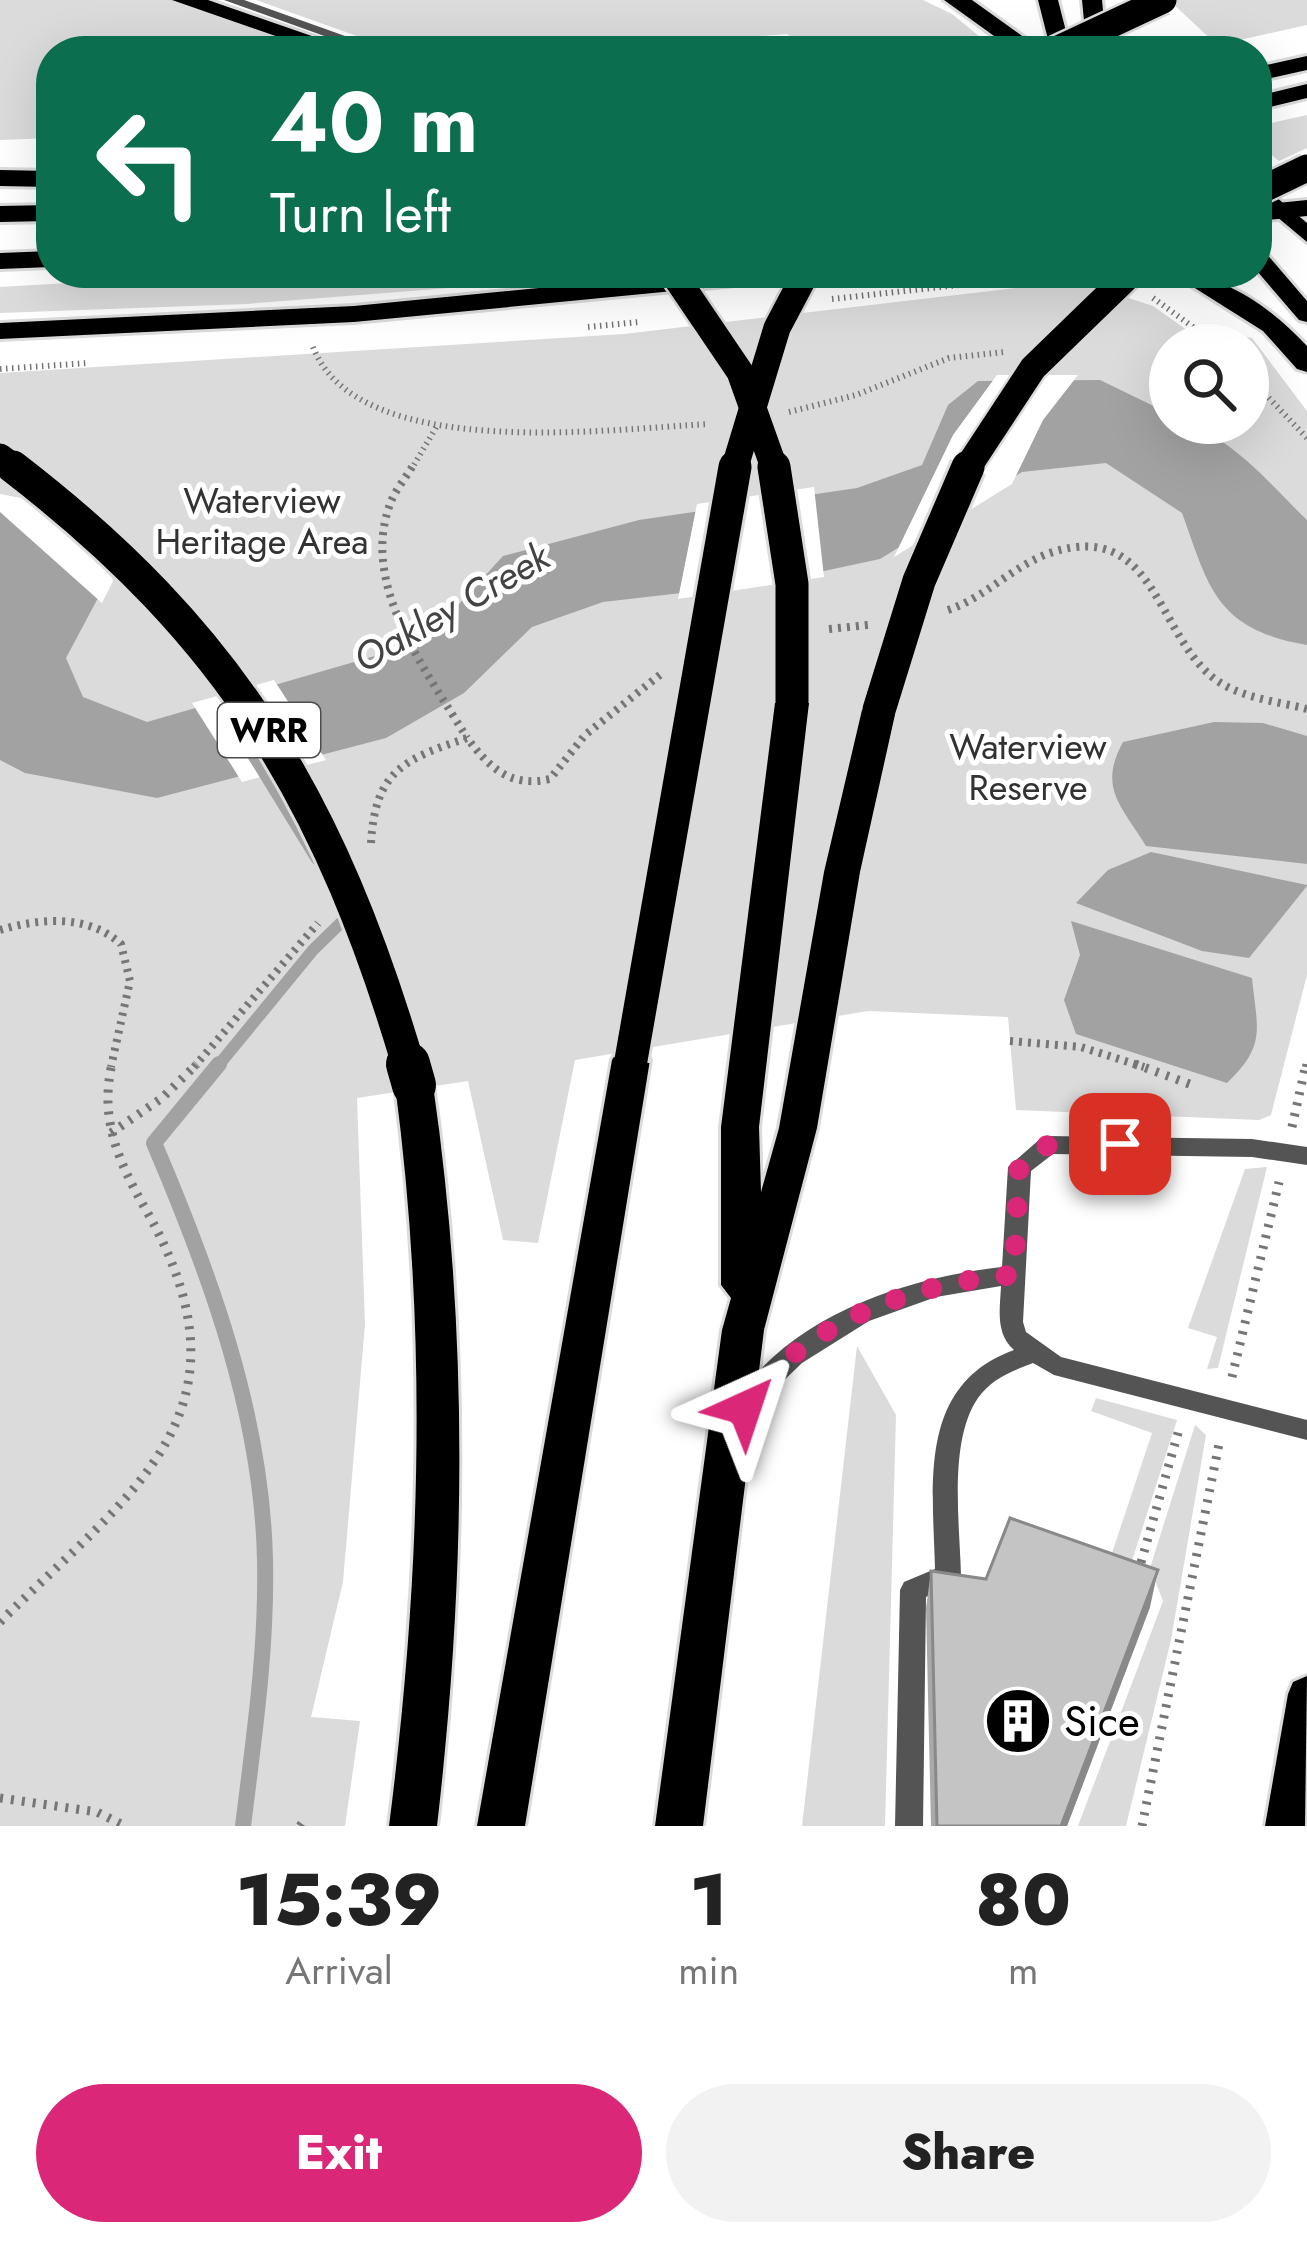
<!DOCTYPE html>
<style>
body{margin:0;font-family:Jost,sans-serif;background:#f2f2f2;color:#222;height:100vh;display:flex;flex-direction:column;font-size:45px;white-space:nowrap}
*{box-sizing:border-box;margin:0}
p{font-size:39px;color:#767676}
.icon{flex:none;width:66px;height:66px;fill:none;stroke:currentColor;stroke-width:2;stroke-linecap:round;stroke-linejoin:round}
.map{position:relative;height:1826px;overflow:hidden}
.sheet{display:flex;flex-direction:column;background:#fff;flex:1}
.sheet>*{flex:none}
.banner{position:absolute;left:36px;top:36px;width:1236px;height:252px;border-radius:48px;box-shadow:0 12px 48px #0002;background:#0b6e4f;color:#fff;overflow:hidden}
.controls{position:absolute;left:1149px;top:324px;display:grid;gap:24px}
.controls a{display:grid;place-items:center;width:120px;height:120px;border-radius:50%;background:#fff;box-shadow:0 12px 48px #0002;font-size:60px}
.pin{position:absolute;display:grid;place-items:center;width:102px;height:102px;color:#fff;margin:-51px;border-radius:24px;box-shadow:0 6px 18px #0006}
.me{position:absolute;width:132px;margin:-66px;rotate:42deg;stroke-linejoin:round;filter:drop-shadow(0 0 9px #0008)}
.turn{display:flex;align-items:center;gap:42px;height:252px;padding:0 36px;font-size:54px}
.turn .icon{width:156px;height:156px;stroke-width:2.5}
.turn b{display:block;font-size:84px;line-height:102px}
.eta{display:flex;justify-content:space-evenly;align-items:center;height:204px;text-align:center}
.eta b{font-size:72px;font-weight:800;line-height:84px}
.action{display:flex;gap:24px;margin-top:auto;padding:24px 36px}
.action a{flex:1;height:138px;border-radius:72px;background:#db2777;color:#fff;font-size:48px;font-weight:800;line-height:138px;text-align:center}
.action a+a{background:#f2f2f2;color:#222}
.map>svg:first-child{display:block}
.green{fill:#dbdbdb;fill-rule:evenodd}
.water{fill:#a2a2a2}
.pier{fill:#fff}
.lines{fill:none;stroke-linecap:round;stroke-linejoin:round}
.stream-far1{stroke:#a2a2a2;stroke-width:12}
.stream{stroke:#a2a2a2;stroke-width:16}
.primary-casing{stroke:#dbdbdb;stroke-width:6}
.motorway-casing{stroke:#dbdbdb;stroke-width:6}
.path-far2{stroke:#767676;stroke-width:6;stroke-dasharray:1.5 4.5;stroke-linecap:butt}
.path-far1{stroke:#767676;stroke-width:8;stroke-dasharray:3 6;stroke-linecap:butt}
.path{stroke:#767676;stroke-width:9;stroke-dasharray:3 8;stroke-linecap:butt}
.service{fill:#545454;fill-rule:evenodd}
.primary{fill:#000;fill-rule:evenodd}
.motorway{fill:#000;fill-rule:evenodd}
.motorway-bridge-far2-casing{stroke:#dbdbdb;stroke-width:32;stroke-linecap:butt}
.motorway-bridge-far1-casing{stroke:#dbdbdb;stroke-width:39;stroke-linecap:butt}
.motorway-bridge-casing{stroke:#dbdbdb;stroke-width:50;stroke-linecap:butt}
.motorway-bridge-far2{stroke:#000;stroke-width:27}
.motorway-bridge-far1{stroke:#000;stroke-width:33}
.motorway-bridge{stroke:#000;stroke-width:44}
.wall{fill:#a9a9a9}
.shaded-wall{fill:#898989}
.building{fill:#c4c4c4;stroke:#898989;stroke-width:3}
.route{stroke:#db2777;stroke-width:21;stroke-dasharray:0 37.8}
.labels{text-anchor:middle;stroke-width:10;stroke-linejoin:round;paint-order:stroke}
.shield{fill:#fff;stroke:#4c4c4c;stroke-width:3}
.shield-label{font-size:33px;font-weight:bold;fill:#000}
.park-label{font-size:36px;fill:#323232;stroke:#fff}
.water-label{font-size:39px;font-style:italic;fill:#434343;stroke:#fff}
.near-poi-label{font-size:42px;fill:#000;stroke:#fff;text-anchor:start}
</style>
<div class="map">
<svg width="1307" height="1826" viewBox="0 0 1307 1826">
<rect width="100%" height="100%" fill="#fff"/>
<g class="green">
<path d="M 0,0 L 197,0 L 361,51 L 51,51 L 51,138 L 0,140 Z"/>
<path d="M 256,0 L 923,0 L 952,14 L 985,41 L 970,51 L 809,51 L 787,34 L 749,37 L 725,51 L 399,51 Z"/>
<path d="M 1169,0 L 1307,0 L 1307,25 L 1217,45 Z"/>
<path d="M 1307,115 L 1307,148 L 1279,161 L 1257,143 L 1257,126 Z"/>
<path d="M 239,273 L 640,273 L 246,304 L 0,313 L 0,287 Z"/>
<path d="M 1076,281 L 1153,306 L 1208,345 L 1232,334 L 1252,338 L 1307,411 L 1307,975 L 1271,1115 L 1259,1120 L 1016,1110 L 1008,1017 L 868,1011 L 575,1060 L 538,1243 L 503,1240 L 468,1081 L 357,1098 L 365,1324 L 343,1582 L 311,1717 L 360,1721 L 345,1826 L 0,1826 L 0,373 L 624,334 ZM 1170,345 L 1248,345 L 1248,423 L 1170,423 Z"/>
<path d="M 1267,1167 L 1218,1368 L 1207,1369 L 1217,1337 L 1188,1328 L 1245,1169 Z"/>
<path d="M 857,1346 L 896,1415 L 885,1826 L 802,1826 Z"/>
<path d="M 1096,1398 L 1177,1420 L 1131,1564 L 1110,1559 L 1152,1433 L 1091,1411 Z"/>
<path d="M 1195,1425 L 1206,1435 L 1171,1640 L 1126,1826 L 1078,1826 L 1163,1601 L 1150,1568 Z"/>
</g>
<g class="water">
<path d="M 1100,380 L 1170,414 L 1170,423 C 1222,423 1272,487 1307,520 L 1307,645 C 1215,629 1209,587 1182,513 L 1106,463 L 1022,472 L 880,559 L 768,583 L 603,602 L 532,627 L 464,693 L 386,738 L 157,798 L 25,773 L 0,760 L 0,500 L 107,581 L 66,658 L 83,697 L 147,722 L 385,653 L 439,626 L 503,556 L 639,520 L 857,488 L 922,465 L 948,405 L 978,381 Z"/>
<path d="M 1214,722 L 1263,723 L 1307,736 L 1307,864 L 1146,846 C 1121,805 1098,788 1123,742 Z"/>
<path d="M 1151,852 L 1307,885 L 1307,886 L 1249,958 L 1202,951 L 1076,903 L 1108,870 Z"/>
<path d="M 1071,921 L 1252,978 C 1257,1029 1267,1045 1227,1083 L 1076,1034 L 1064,1000 L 1080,955 Z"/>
</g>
<g class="pier">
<path d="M 997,375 L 1078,375 L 1043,420 L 1012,484 L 894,557 L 953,435 Z"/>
<path d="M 814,487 L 824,577 L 678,599 L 697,504 Z"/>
<path d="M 0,494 L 98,513 L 113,581 L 102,603 L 0,512 Z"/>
<path d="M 274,680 L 326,760 L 242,782 L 192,703 Z"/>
</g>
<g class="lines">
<g class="stream-far1">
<path d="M 253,755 L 317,859"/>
<path d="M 217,1067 L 313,950 L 354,910"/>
</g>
<path class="stream" d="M 219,1064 L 154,1143 C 210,1274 262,1415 265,1560 C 267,1649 254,1737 243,1826"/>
<defs>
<g id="primary">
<path d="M 1038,0 L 1058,0 L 1071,51 L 1051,51 Z"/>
<path d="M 1082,0 L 1102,0 L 1105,31 L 1119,51 L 1099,51 L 1085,31 Z"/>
<path d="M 1257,181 L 1307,223 L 1307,242 L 1257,200 Z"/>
<path d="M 1257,250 L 1265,252 L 1307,301 L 1307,322 L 1299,320 L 1257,271 Z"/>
<path d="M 1307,1676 L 1305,1826 L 1265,1826 L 1288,1694 L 1293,1682 Z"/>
</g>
<g id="motorway">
<path d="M 172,0 L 208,0 L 355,51 L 319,51 Z"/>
<path d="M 944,0 L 972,0 L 1043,51 L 1015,51 Z"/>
<path d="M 1307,56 L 1307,70 L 1257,81 L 1257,67 Z"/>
<path d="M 1307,84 L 1307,98 L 1257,110 L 1257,96 Z"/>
<path d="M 0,170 L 51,171 L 51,187 L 0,186 Z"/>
<path d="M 1307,200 L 1307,216 L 1257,221 L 1257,205 Z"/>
<path d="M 51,205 L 51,221 L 0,222 L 0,206 Z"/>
<path d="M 51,251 L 51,267 L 0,269 L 0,253 Z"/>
<path d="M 692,273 L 791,273 L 777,281 L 354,322 L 0,339 L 0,323 L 354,306 Z"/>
<path d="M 1171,273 C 1223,273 1272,308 1307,346 L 1307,372 L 1297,369 L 1263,331 Z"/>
<path d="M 792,692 L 809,703 L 759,1127 L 761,1192 L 779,1128 L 824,872 L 862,710 L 879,699 L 896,710 L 860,872 L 817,1128 L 764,1330 L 703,1826 L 655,1826 L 722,1330 L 731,1298 L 721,1285 L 721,1127 L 775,703 Z"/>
<path d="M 631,1046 L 644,1050 L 650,1060 L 525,1826 L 477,1826 L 612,1060 L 618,1050 Z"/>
<path d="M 414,1071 L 428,1075 L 433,1085 C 469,1333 466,1577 437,1826 L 389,1826 C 421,1577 428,1334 395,1085 L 400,1075 Z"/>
</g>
</defs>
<use href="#primary" class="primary-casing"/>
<use href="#motorway" class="motorway-casing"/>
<g class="path-far2">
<path d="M 1153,298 L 1218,345"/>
<path d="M 832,299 L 1014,279 L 1074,281"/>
<path d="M 588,327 L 639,322"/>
<path d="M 313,347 C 358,463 608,429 709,424"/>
<path d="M 0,369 L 88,363"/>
<path d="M 1248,376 L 1307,438"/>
<path d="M 789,412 L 856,395 L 949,358 L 1004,352"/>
<path d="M 411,470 L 438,424"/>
</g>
<g class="path-far1">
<path d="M 412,467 C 405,479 393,493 389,507 C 361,588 428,673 467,738"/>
<path d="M 948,610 C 987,597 1014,564 1053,552 C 1153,521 1156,629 1211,676 C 1237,698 1276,701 1307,709"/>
<path d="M 829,629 L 868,625"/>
<path d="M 371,843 C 375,771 404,759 467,738 C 490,768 510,788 550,779 L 585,735 L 661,674"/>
<path d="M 0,930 C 40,918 88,914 121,944 L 130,981 L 111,1067"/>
<path d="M 1010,1041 L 1081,1047 L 1144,1067"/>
<path d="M 194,1067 L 318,923"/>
<path d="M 1306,1067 L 1307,1061"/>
</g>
<g class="path">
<path d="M 1135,1064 L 1195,1086"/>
<path d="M 1292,1127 L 1306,1064"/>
<path d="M 111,1133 L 162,1098 L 197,1064"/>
<path d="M 1232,1377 L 1279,1182"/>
<path d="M 1138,1573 L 1180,1426"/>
<path d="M 0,1622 C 134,1489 261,1412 146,1210 C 119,1163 99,1119 112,1064"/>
<path d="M 0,1798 L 97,1812 L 125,1826"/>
<path d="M 300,1826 L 305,1819"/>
<path d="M 1142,1826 L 1220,1439"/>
</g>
<g class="service">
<path d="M 224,0 L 244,0 L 387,51 L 366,51 Z"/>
<path d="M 1048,1136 L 1252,1139 L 1307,1147 L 1307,1165 L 1252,1157 L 1053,1154 L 1031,1171 L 1023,1322 L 1026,1332 L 1061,1357 L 1307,1420 L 1307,1440 L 1054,1375 L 1033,1363 C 1012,1371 991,1379 978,1398 C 948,1441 960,1526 961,1576 L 957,1584 L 926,1597 L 923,1826 L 895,1826 L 900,1590 L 904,1582 L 935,1569 C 933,1485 917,1385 1014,1350 C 995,1333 1000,1309 1001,1286 L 936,1297 L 869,1321 L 802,1363 L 774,1390 L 750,1421 L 741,1424 L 732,1421 L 728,1414 C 779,1319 902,1278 1002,1267 L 1008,1167 L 1040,1139 Z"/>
</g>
<use href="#primary" class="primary"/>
<use href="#motorway" class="motorway"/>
<defs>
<g id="motorway-bridge-far2">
<path d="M 1054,51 L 1163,0"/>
<path d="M 1257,192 L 1307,168"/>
<path d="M 673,273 L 740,372 L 775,470"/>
<path d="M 0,457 L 17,470"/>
<path d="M 734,470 L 777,328 L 806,273"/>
<path d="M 966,470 L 1033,368 L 1131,273"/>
</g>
<g id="motorway-bridge-far1">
<path d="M 13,467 C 233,636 331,803 409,1067"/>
<path d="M 774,467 L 792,584 L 792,703"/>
<path d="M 879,710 L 919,581 L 968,467"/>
<path d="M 631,1060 L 735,467"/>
</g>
<path id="motorway-bridge" d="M 408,1064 L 414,1085"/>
</defs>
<use href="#motorway-bridge-far2" class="motorway-bridge-far2-casing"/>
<use href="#motorway-bridge-far1" class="motorway-bridge-far1-casing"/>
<use href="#motorway-bridge" class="motorway-bridge-casing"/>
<use href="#motorway-bridge-far2" class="motorway-bridge-far2"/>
<use href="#motorway-bridge-far1" class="motorway-bridge-far1"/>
<use href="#motorway-bridge" class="motorway-bridge"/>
</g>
<path class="wall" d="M 931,1571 L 986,1579 L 1150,1607 L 1067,1826 L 931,1826 L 926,1608 Z"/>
<path class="shaded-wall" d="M 1158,1570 L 1150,1607 L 1067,1826 L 1061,1826 Z"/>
<path class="building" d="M 1010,1518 L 1158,1570 L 1061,1826 L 937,1826 L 931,1571 L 986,1579 Z"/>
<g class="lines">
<path class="route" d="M 745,1408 C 799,1323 917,1282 1014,1275 L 1019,1167 L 1048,1145 L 1120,1144"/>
</g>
<defs>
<symbol id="building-disc" viewBox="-11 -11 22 22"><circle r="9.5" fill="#000" stroke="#fff"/><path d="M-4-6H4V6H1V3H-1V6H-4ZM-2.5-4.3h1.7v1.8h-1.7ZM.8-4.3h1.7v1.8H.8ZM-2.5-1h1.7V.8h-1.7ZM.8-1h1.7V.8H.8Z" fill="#fff"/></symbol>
</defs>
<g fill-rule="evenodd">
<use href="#building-disc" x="980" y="1683" width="76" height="76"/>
</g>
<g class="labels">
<rect class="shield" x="218" y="703" width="102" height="54" rx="9"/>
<g class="shield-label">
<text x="269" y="742">WRR</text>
</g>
<g class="park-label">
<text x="262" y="513">Waterview<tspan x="262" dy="41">Heritage Area</tspan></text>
<text x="1028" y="759">Waterview<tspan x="1028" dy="41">Reserve</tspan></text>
</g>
<g class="water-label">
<text transform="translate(451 607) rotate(-30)" y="14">Oakley Creek</text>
</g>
<g class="near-poi-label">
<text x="1064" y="1736">Sice</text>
</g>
</g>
</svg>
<div class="controls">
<a><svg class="icon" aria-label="search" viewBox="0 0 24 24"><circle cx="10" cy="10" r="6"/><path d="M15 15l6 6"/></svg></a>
</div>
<div class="pin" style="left:1120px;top:1144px;background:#d93025"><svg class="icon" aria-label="arrive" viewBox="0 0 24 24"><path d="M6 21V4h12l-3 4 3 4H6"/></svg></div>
<svg class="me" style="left:745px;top:1408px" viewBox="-20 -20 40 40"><path d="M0-17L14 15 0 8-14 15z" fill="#db2777" stroke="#fff" stroke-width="4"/></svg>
<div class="banner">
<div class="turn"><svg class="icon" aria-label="left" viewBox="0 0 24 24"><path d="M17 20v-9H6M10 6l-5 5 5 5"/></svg><div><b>40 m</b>Turn left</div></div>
</div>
</div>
<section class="sheet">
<div class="eta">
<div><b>15:39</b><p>Arrival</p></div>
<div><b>1</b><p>min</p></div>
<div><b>80</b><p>m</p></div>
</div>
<div class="action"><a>Exit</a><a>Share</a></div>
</section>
